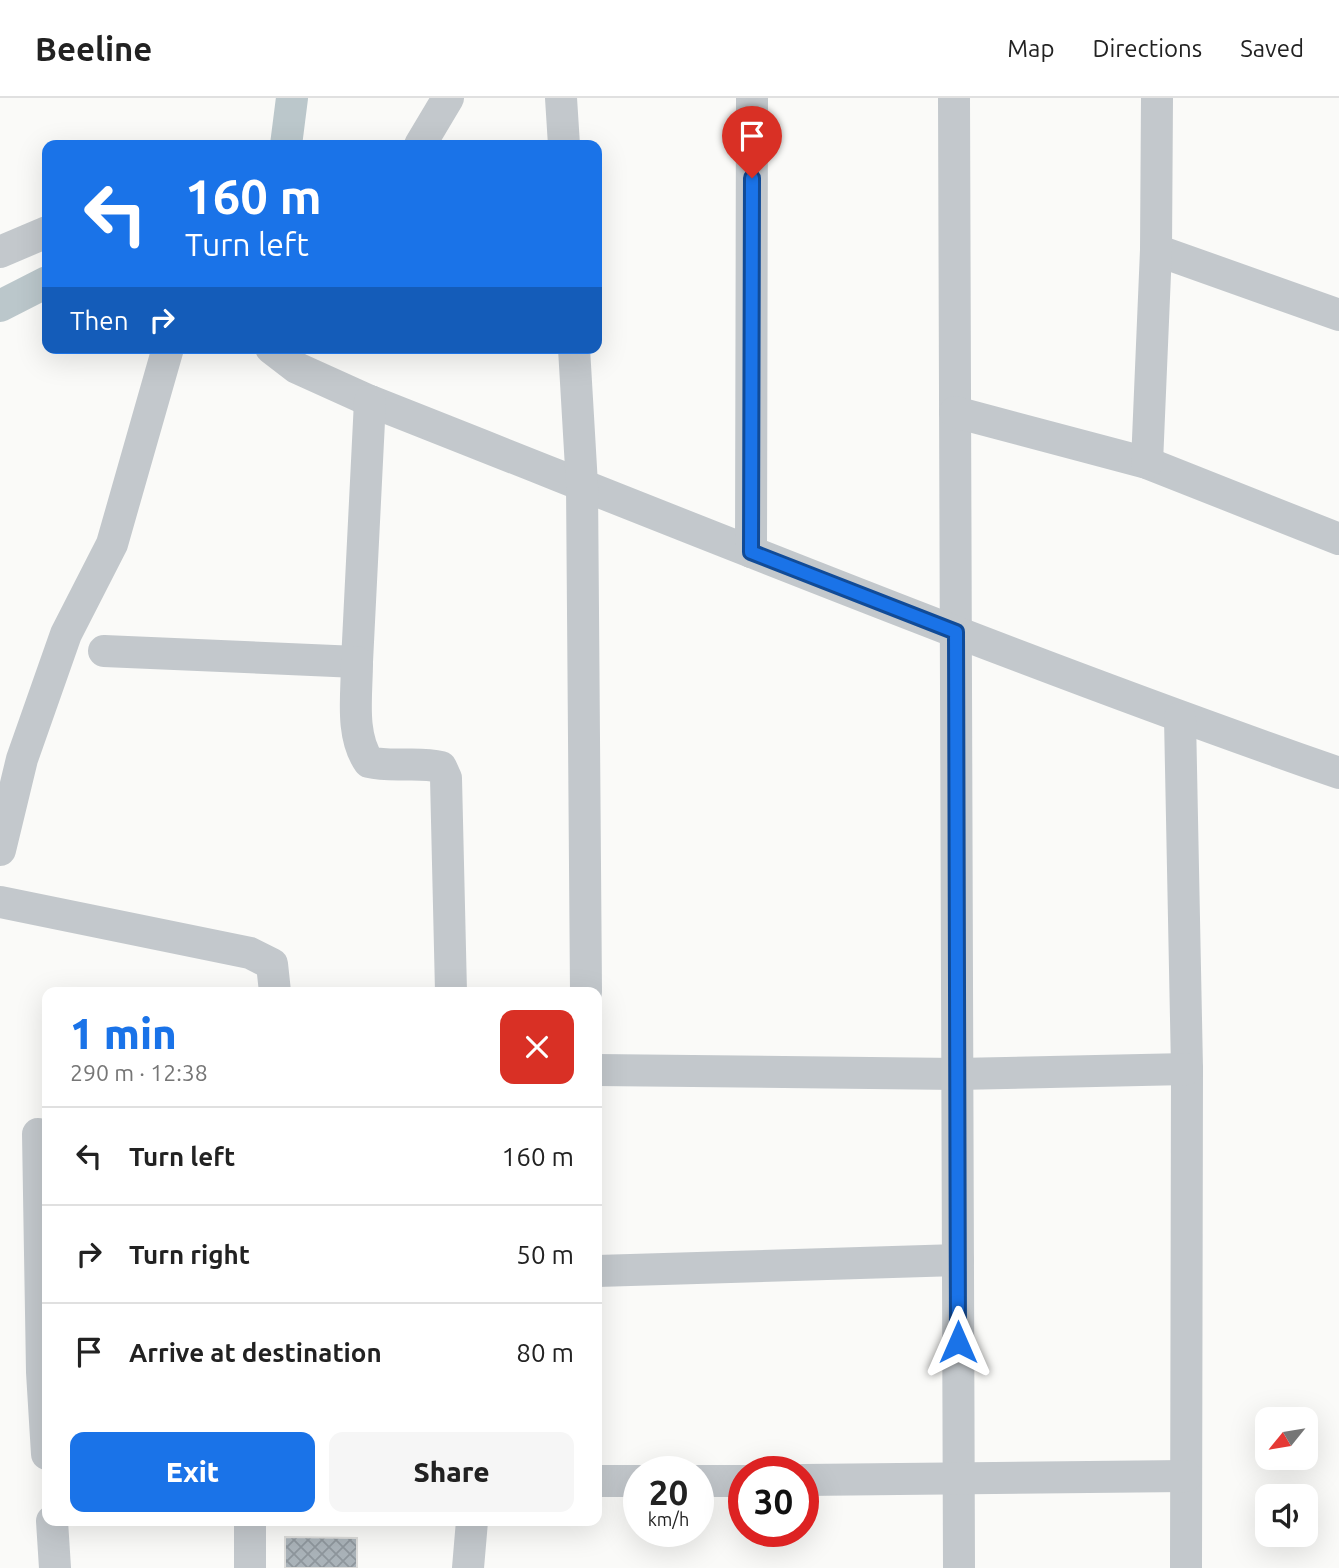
<!DOCTYPE html>
<meta charset="utf-8">
<style>
body{margin:0;font-family:Ubuntu,sans-serif;background:#f6f6f6;color:#222;height:100vh;display:flex;flex-direction:column;font-size:26px;white-space:nowrap}
*{box-sizing:border-box;margin:0}
p{font-size:23px;color:#767676}
.icon{flex:none;width:38px;height:38px;fill:none;stroke:currentColor;stroke-width:2;stroke-linecap:round;stroke-linejoin:round}
.map{position:relative;flex:1;overflow:hidden}
.drawer{position:absolute;left:42px;top:889px;width:560px;height:539px;display:flex;flex-direction:column;background:#fff;border-radius:14px;box-shadow:0 7px 28px #0002}
.drawer>*{flex:none}
.guide{position:absolute;left:42px;top:42px;width:560px;height:214px;border-radius:14px;box-shadow:0 7px 28px #0002;background:#1a73e8;color:#fff;overflow:hidden}
.needle{width:46px;rotate:240deg}
.fabs{position:absolute;left:1255px;top:1309px;display:grid;gap:14px}
.fabs a{display:grid;place-items:center;width:63px;height:63px;border-radius:14px;background:#fff;box-shadow:0 7px 28px #0002;font-size:35px}
.speed{position:absolute;left:623px;top:1358px;display:flex;gap:14px;font-size:35px;font-weight:700;text-align:center}
.speed>*{display:grid;place-content:center;width:91px;height:91px;border-radius:50%;background:#fff;box-shadow:0 7px 28px #0002;line-height:1}
.speed small{font-size:18px;font-weight:400}
.speed .limit{border:10px solid #d22;background:#fff;color:#111}
.pin{position:absolute;display:grid;place-items:center;width:60px;height:60px;color:#fff;margin:-72px -30px;border-radius:50% 50% 50% 0;rotate:-45deg;box-shadow:0 0 7px #0007}
.pin .icon{rotate:45deg}
.me{position:absolute;width:77px;margin:-38px;rotate:0deg;stroke-linejoin:round;filter:drop-shadow(0 0 5px #0008)}
.turn{display:flex;align-items:center;gap:24px;height:147px;padding:0 28px;font-size:32px}
.turn .icon{width:91px;height:91px;stroke-width:2.5}
.turn b{display:block;font-size:49px;line-height:60px}
.then{display:flex;align-items:center;height:66px;padding:0 28px;background:#0003;gap:14px;font-size:26px}
.round{display:grid;place-items:center;flex:none;width:74px;height:74px;border-radius:14px;background:#f6f6f6}
.head{display:flex;align-items:center;justify-content:space-between;height:119px;padding:0 28px}
h1{font-size:42px;font-weight:800;line-height:52px;color:#1a73e8}
.action{display:flex;gap:14px;margin-top:auto;padding:14px 28px}
.action a{flex:1;height:80px;border-radius:14px;background:#1a73e8;color:#fff;font-size:28px;font-weight:800;line-height:80px;text-align:center}
.action a+a{background:#f6f6f6;color:#222}
ul{padding:0;list-style:none}
li{display:flex;align-items:center;gap:21px;height:98px;padding:0 28px;border-top:2px solid #e0e0e0}
li div{flex:1}
li b{display:block;font-size:26px}
li em{font-style:normal}
header{display:flex;align-items:center;gap:42px;box-sizing:border-box;height:98px;padding:0 35px;background:#fff;border-bottom:2px solid #e0e0e0}
header strong{font-size:33px}
nav{display:flex;gap:38px;margin-inline-start:auto;font-size:24px}
.map>svg:first-child{display:block}
.lines{fill:none;stroke-linecap:round;stroke-linejoin:round}
.canal{stroke:#bbc7cb;stroke-width:32}
.building{fill:url(#building-cross-hatch);stroke:#dcdcda;stroke-width:2}
.minor{stroke:#c3c8cc;stroke-width:32}
.route-casing{stroke:#114b97;stroke-width:18}
.route{stroke:#1a73e8;stroke-width:12}
</style>
<header>
<strong>Beeline</strong>
<nav><a>Map</a><a>Directions</a><a>Saved</a></nav>
</header>
<div class="map">
<svg width="1339" height="1470" viewBox="0 0 1339 1470">
<defs>
<pattern id="building-cross-hatch" width="8" height="8" patternUnits="userSpaceOnUse" patternTransform="scale(1.75)"><rect width="8" height="8" fill="#aab3b9"/><path d="M0 0l8 8M0 8l8-8" fill="none" stroke="#8e969c"/></pattern>
</defs>
<rect width="100%" height="100%" fill="#fafaf8"/>
<g class="lines">
<g class="canal">
<path d="M 286,47 L 292,0"/>
<path d="M 0,208 L 47,184"/>
</g>
</g>
<path class="building" d="M 285,1439 L 357,1440 L 357,1470 L 285,1470 Z"/>
<g class="lines">
<g class="minor">
<path d="M 561,0 L 564,47"/>
<path d="M 954,0 L 959,1470"/>
<path d="M 420,47 L 448,0"/>
<path d="M 1156,152 L 1339,217"/>
<path d="M 0,154 L 47,134"/>
<path d="M 271,250 L 297,270 L 370,303 C 692,430 1012,561 1339,675"/>
<path d="M 574,250 L 582,387 L 586,894"/>
<path d="M 955,314 L 1147,365 L 1339,441"/>
<path d="M 1147,365 L 1156,152 L 1157,0"/>
<path d="M 751,454 L 752,0"/>
<path d="M 104,553 L 357,564 L 370,303"/>
<path d="M 357,564 C 357,596 350,637 369,664 C 393,670 417,663 441,669 L 446,680 L 451,894"/>
<path d="M 1180,620 L 1187,971 L 1186,1470"/>
<path d="M 0,752 L 22,661 L 66,536 L 112,446 L 168,250"/>
<path d="M 0,804 L 250,855 L 272,866 L 275,894"/>
<path d="M 597,972 L 957,976 L 1187,971"/>
<path d="M 38,1036 L 42,1274 L 47,1356"/>
<path d="M 597,1173 L 958,1162"/>
<path d="M 803,1382 L 1186,1378"/>
<path d="M 597,1383 L 639,1383"/>
<path d="M 698,1383 L 744,1383"/>
<path d="M 52,1423 L 55,1470"/>
<path d="M 250,1470 L 250,1423"/>
<path d="M 468,1470 L 472,1423"/>
</g>
</g>
<g class="lines">
<defs>
<path id="route" d="M 752,80 L 751,454 L 956,534 L 958,1244"/>
</defs>
<use href="#route" class="route-casing"/>
<use href="#route" class="route"/>
</g>
</svg>
<div class="fabs">
<a><svg class="needle" viewBox="-14 -14 28 28"><path d="M0-13l5 13h-10z" fill="#e53935"/><path d="M0 13l5-13h-10z" fill="#767676"/></svg></a>
<a><svg class="icon" aria-label="sound" viewBox="0 0 24 24"><path d="M4 9h4l5-4v14l-5-4H4zM17 9q2 3 0 6"/></svg></a>
</div>
<div class="speed"><div>20<small>km/h</small></div><div class="limit">30</div></div>
<div class="pin" style="left:752px;top:80px;background:#d93025"><svg class="icon" aria-label="arrive" viewBox="0 0 24 24"><path d="M6 21V4h12l-3 4 3 4H6"/></svg></div>
<svg class="me" style="left:958px;top:1244px" viewBox="-20 -20 40 40"><path d="M0-17L14 15 0 8-14 15z" fill="#1a73e8" stroke="#fff" stroke-width="4"/></svg>
<div class="guide">
<div class="turn"><svg class="icon" aria-label="left" viewBox="0 0 24 24"><path d="M17 20v-9H6M10 6l-5 5 5 5"/></svg><div><b>160 m</b>Turn left</div></div>
<div class="then">Then<svg class="icon" aria-label="right" viewBox="0 0 24 24"><path d="M7 20v-9h11M14 6l5 5-5 5"/></svg></div>
</div>
<section class="drawer">
<div class="head"><div><h1>1 min</h1><p>290 m · 12:38</p></div><a class="round" style="background:#d93025;color:#fff"><svg class="icon" aria-label="close" viewBox="0 0 24 24"><path d="M6 6l12 12M18 6L6 18"/></svg></a></div>
<ul>
<li><svg class="icon" aria-label="left" viewBox="0 0 24 24"><path d="M17 20v-9H6M10 6l-5 5 5 5"/></svg><div><b>Turn left</b></div><em>160 m</em></li>
<li><svg class="icon" aria-label="right" viewBox="0 0 24 24"><path d="M7 20v-9h11M14 6l5 5-5 5"/></svg><div><b>Turn right</b></div><em>50 m</em></li>
<li><svg class="icon" aria-label="arrive" viewBox="0 0 24 24"><path d="M6 21V4h12l-3 4 3 4H6"/></svg><div><b>Arrive at destination</b></div><em>80 m</em></li>
</ul>
<div class="action"><a>Exit</a><a>Share</a></div>
</section>
</div>
